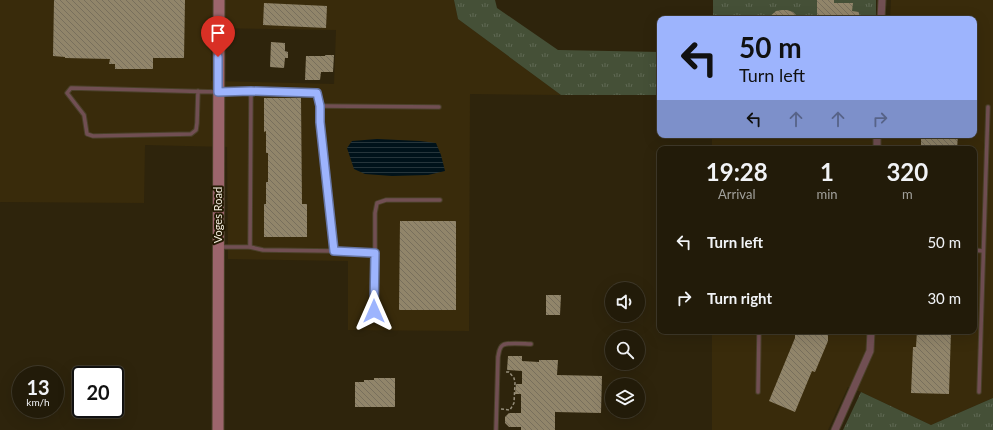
<!DOCTYPE html>
<style>
body{margin:0;font-family:Lato,sans-serif;background:#2e2817;color:#f1f3f6;height:100vh;display:flex;flex-direction:column;font-size:15px;white-space:nowrap}
*{box-sizing:border-box;margin:0}
p{font-size:13px;color:#a2a19c}
.icon{flex:none;width:22px;height:22px;fill:none;stroke:currentColor;stroke-width:2;stroke-linecap:round;stroke-linejoin:round}
.map{position:relative;flex:1;overflow:hidden}
.sheet{position:absolute;left:657px;top:146px;width:320px;height:188px;display:flex;flex-direction:column;background:#221b09;border-radius:8px;box-shadow:0 4px 16px #0002,0 0 0 1px #3f392a}
.sheet>*{flex:none}
.hud{position:absolute;left:657px;top:16px;width:320px;height:122px;border-radius:8px;box-shadow:0 4px 16px #0002,0 0 0 1px #3f392a;background:#9db4fd;color:#111;overflow:hidden}
.buttons{position:absolute;left:605px;top:282px;display:grid;gap:8px}
.buttons a{display:grid;place-items:center;width:40px;height:40px;border-radius:50%;background:#221b09;box-shadow:0 4px 16px #0002,0 0 0 1px #3f392a;font-size:20px}
.speed{position:absolute;left:12px;top:366px;display:flex;gap:8px;font-size:20px;font-weight:700;text-align:center}
.speed>*{display:grid;place-content:center;width:52px;height:52px;border-radius:50%;background:#221b09;box-shadow:0 4px 16px #0002,0 0 0 1px #3f392a;line-height:1}
.speed small{font-size:10px;font-weight:400}
.speed .limit{border:2px solid #111;border-radius:6px;background:#fff;color:#111}
.pin{position:absolute;display:grid;place-items:center;width:34px;height:34px;color:#fff;margin:-41px -17px;border-radius:50% 50% 50% 0;rotate:-45deg;box-shadow:0 0 4px #0007}
.pin .icon{rotate:45deg}
.me{position:absolute;width:44px;margin:-22px;rotate:0deg;stroke-linejoin:round;filter:drop-shadow(0 0 3px #0008)}
.turn{display:flex;align-items:center;gap:14px;height:84px;padding:0 16px;font-size:18px}
.turn .icon{width:52px;height:52px;stroke-width:2.5}
.turn b{display:block;font-size:28px;line-height:34px}
.lanes{display:flex;align-items:center;height:38px;padding:0 16px;background:#0003;justify-content:center;gap:20px;direction:ltr}
.lanes .off{opacity:.35}
.eta{display:flex;justify-content:space-evenly;align-items:center;height:68px;text-align:center}
.eta b{font-size:24px;font-weight:700;line-height:28px}
ul{padding:0;list-style:none}
li{display:flex;align-items:center;gap:12px;height:56px;padding:0 16px}
li div{flex:1}
li b{display:block;font-size:15px}
li em{font-style:normal}
.map>svg:first-child{display:block}
.built{fill:#392b0b;fill-rule:evenodd}
.park{fill:url(#park-tufts)}
.water{fill:url(#water-rules)}
.building{fill:url(#building-back-hatch)}
.lines{fill:none;stroke-linecap:round;stroke-linejoin:round}
.lane-casing{stroke:#4a4029;stroke-width:5.5}
.street-casing{stroke:#4a4029;stroke-width:9}
.secondary-casing{stroke:#4a4029;stroke-width:13}
.path{stroke:#968e7b;stroke-width:1.5;stroke-dasharray:3 2;stroke-linecap:butt}
.lane{stroke:#714f53;stroke-width:3.5}
.street{stroke:#714f53;stroke-width:7}
.secondary{stroke:#9c656c;stroke-width:11}
.route-casing{stroke:#6675a4;stroke-width:10}
.route{stroke:#9db4fd;stroke-width:7}
.labels{text-anchor:middle;stroke-width:4;stroke-linejoin:round;paint-order:stroke}
.street-label{font-size:11px;fill:#f3ecdd;stroke:#241a03}
</style>
<div class="map">
<svg width="993" height="430" viewBox="0 0 993 430">
<defs>
<pattern id="park-tufts" width="24" height="20" patternUnits="userSpaceOnUse"><rect width="24" height="20" fill="#455037"/><path d="M3 7l-1-3M5 7V3M7 7l1-3M15 17l-1-3M17 17v-4M19 17l1-3" fill="none" stroke="#606954"/></pattern>
<pattern id="water-rules" width="6" height="5" patternUnits="userSpaceOnUse"><rect width="6" height="5" fill="#00121a"/><path d="M0 2.5h6" fill="none" stroke="#26353b"/></pattern>
<pattern id="building-back-hatch" width="6" height="6" patternUnits="userSpaceOnUse"><rect width="6" height="6" fill="#91856a"/><path d="M-1 5l2 2M0 0l6 6M5-1l2 2" fill="none" stroke="#786f5c"/></pattern>
</defs>
<rect width="100%" height="100%" fill="#2e240c"/>
<g class="built">
<path d="M 0,0 L 454,0 L 458,19 L 561,95 L 470,94 L 469,331 L 348,330 L 348,261 L 228,259 L 227,147 L 145,145 L 144,203 L 0,202 ZM 211,28 L 336,30 L 334,84 L 211,81 Z"/>
<path d="M 891,0 L 993,0 L 993,398 L 931,425 L 861,392 L 848,387 L 828,430 L 712,430 L 712,331 L 974,331 L 974,149 L 712,149 L 712,135 L 974,135 L 974,19 L 890,19 Z"/>
</g>
<g class="park">
<path d="M 454,0 L 495,0 L 497,8 L 558,50 L 660,52 L 660,95 L 561,95 L 458,19 Z"/>
<rect x="713" y="0" width="163" height="19"/>
<path d="M 861,392 L 931,425 L 993,398 L 993,430 L 843,430 Z"/>
</g>
<path class="water" d="M 377,139 L 420,141 L 436,143 L 441,155 L 445,171 L 428,175 L 392,176 L 365,174 L 354,169 L 347,148 L 352,141 Z"/>
<g class="building">
<path d="M 54,0 L 185,0 L 184,58 L 153,58 L 153,69 L 115,69 L 115,64 L 109,64 L 110,59 L 65,58 L 65,57 L 53,56 Z"/>
<path d="M 817,0 L 834,0 L 834,3 L 853,3 L 852,11 L 859,12 L 859,19 L 817,19 Z"/>
<path d="M 264,3 L 327,6 L 326,28 L 263,25 Z"/>
<path d="M 782,10 L 787,10 L 793,12 L 800,19 L 767,19 L 776,11 Z"/>
<path d="M 271,42 L 285,43 L 285,51 L 288,52 L 288,58 L 285,58 L 284,68 L 270,67 Z"/>
<path d="M 325,55 L 334,55 L 333,72 L 321,72 L 320,80 L 305,80 L 306,56 L 325,56 Z"/>
<path d="M 264,98 L 301,98 L 302,204 L 307,204 L 307,237 L 264,237 L 264,204 L 266,204 L 266,182 L 268,182 L 268,153 L 266,153 L 266,131 L 264,132 Z"/>
<path d="M 921,135 L 958,135 L 957,149 L 921,149 Z"/>
<path d="M 400,221 L 456,221 L 456,310 L 399,310 Z"/>
<path d="M 546,295 L 561,295 L 560,315 L 546,315 Z"/>
<path d="M 795,331 L 828,331 L 828,341 L 815,372 L 812,371 L 795,412 L 769,401 L 795,338 Z"/>
<path d="M 917,331 L 951,331 L 949,394 L 911,393 L 913,347 L 916,347 Z"/>
<path d="M 508,356 L 522,356 L 522,361 L 539,362 L 539,360 L 558,360 L 557,375 L 602,376 L 601,413 L 555,412 L 555,430 L 521,430 L 521,427 L 509,427 L 505,423 L 505,417 L 509,413 L 521,413 L 521,394 L 515,394 L 516,384 L 522,384 L 522,371 L 507,370 Z"/>
<path d="M 374,378 L 395,378 L 395,407 L 355,407 L 355,382 L 364,382 L 364,380 L 374,380 Z"/>
</g>
<g class="lines">
<defs>
<g id="lane">
<path d="M 198,91 L 197,123 L 196,130 L 191,134 L 93,136 L 87,134 L 84,115 L 67,93 L 71,88 L 218,92 L 251,91 L 317,93 L 320,106 L 320,122 L 333,251"/>
<path d="M 320,106 L 439,107"/>
<path d="M 220,247 L 250,247 L 263,250 L 333,251 L 375,253 L 375,213 L 377,203 L 386,200 L 440,200"/>
<path d="M 250,247 L 251,91"/>
<path d="M 974,250 L 983,251"/>
<path d="M 374,311 L 375,253"/>
<path d="M 758,392 L 759,331"/>
<path d="M 979,392 L 988,107"/>
<path d="M 496,430 L 498,357 C 499,353 499,347 503,345 C 508,342 525,344 531,344"/>
</g>
<g id="street">
<path d="M 881,19 L 882,0"/>
<path d="M 877,149 L 877,135"/>
<path d="M 835,430 L 870,351 L 871,331"/>
</g>
<path id="secondary" d="M 218,430 L 219,0"/>
</defs>
<use href="#lane" class="lane-casing"/>
<use href="#street" class="street-casing"/>
<use href="#secondary" class="secondary-casing"/>
<path class="path" d="M 501,409 L 510,410 L 514,403 L 515,383 L 514,378 L 509,372 L 504,372"/>
<use href="#lane" class="lane"/>
<use href="#street" class="street"/>
<use href="#secondary" class="secondary"/>
</g>
<g class="lines">
<defs>
<path id="route" d="M 218,57 L 218,92 L 251,91 L 317,93 L 320,106 L 320,122 L 334,251 L 375,253 L 374,311"/>
</defs>
<use href="#route" class="route-casing"/>
<use href="#route" class="route"/>
</g>
<g class="labels">
<g class="street-label">
<text transform="translate(218 215) rotate(-90)" y="4">Voges Road</text>
</g>
</g>
</svg>
<div class="buttons">
<a><svg class="icon" aria-label="sound" viewBox="0 0 24 24"><path d="M4 9h4l5-4v14l-5-4H4zM17 9q2 3 0 6"/></svg></a>
<a><svg class="icon" aria-label="search" viewBox="0 0 24 24"><circle cx="10" cy="10" r="6"/><path d="M15 15l6 6"/></svg></a>
<a><svg class="icon" aria-label="layers" viewBox="0 0 24 24"><path d="M12 4l9 5-9 5-9-5zM3 14l9 5 9-5"/></svg></a>
</div>
<div class="speed"><div>13<small>km/h</small></div><div class="limit">20</div></div>
<div class="pin" style="left:218px;top:57px;background:#d93025"><svg class="icon" aria-label="arrive" viewBox="0 0 24 24"><path d="M6 21V4h12l-3 4 3 4H6"/></svg></div>
<svg class="me" style="left:374px;top:311px" viewBox="-20 -20 40 40"><path d="M0-17L14 15 0 8-14 15z" fill="#9db4fd" stroke="#fff" stroke-width="4"/></svg>
<div class="hud">
<div class="turn"><svg class="icon" aria-label="left" viewBox="0 0 24 24"><path d="M17 20v-9H6M10 6l-5 5 5 5"/></svg><div><b>50 m</b>Turn left</div></div>
<div class="lanes"><svg class="icon" aria-label="left" viewBox="0 0 24 24"><path d="M17 20v-9H6M10 6l-5 5 5 5"/></svg><svg class="icon off" aria-label="ahead" viewBox="0 0 24 24"><path d="M12 20V5M6 11l6-6 6 6"/></svg><svg class="icon off" aria-label="ahead" viewBox="0 0 24 24"><path d="M12 20V5M6 11l6-6 6 6"/></svg><svg class="icon off" aria-label="right" viewBox="0 0 24 24"><path d="M7 20v-9h11M14 6l5 5-5 5"/></svg></div>
</div>
<section class="sheet">
<div class="eta">
<div><b>19:28</b><p>Arrival</p></div>
<div><b>1</b><p>min</p></div>
<div><b>320</b><p>m</p></div>
</div>
<ul>
<li><svg class="icon" aria-label="left" viewBox="0 0 24 24"><path d="M17 20v-9H6M10 6l-5 5 5 5"/></svg><div><b>Turn left</b></div><em>50 m</em></li>
<li><svg class="icon" aria-label="right" viewBox="0 0 24 24"><path d="M7 20v-9h11M14 6l5 5-5 5"/></svg><div><b>Turn right</b></div><em>30 m</em></li>
</ul>
</section>
</div>
